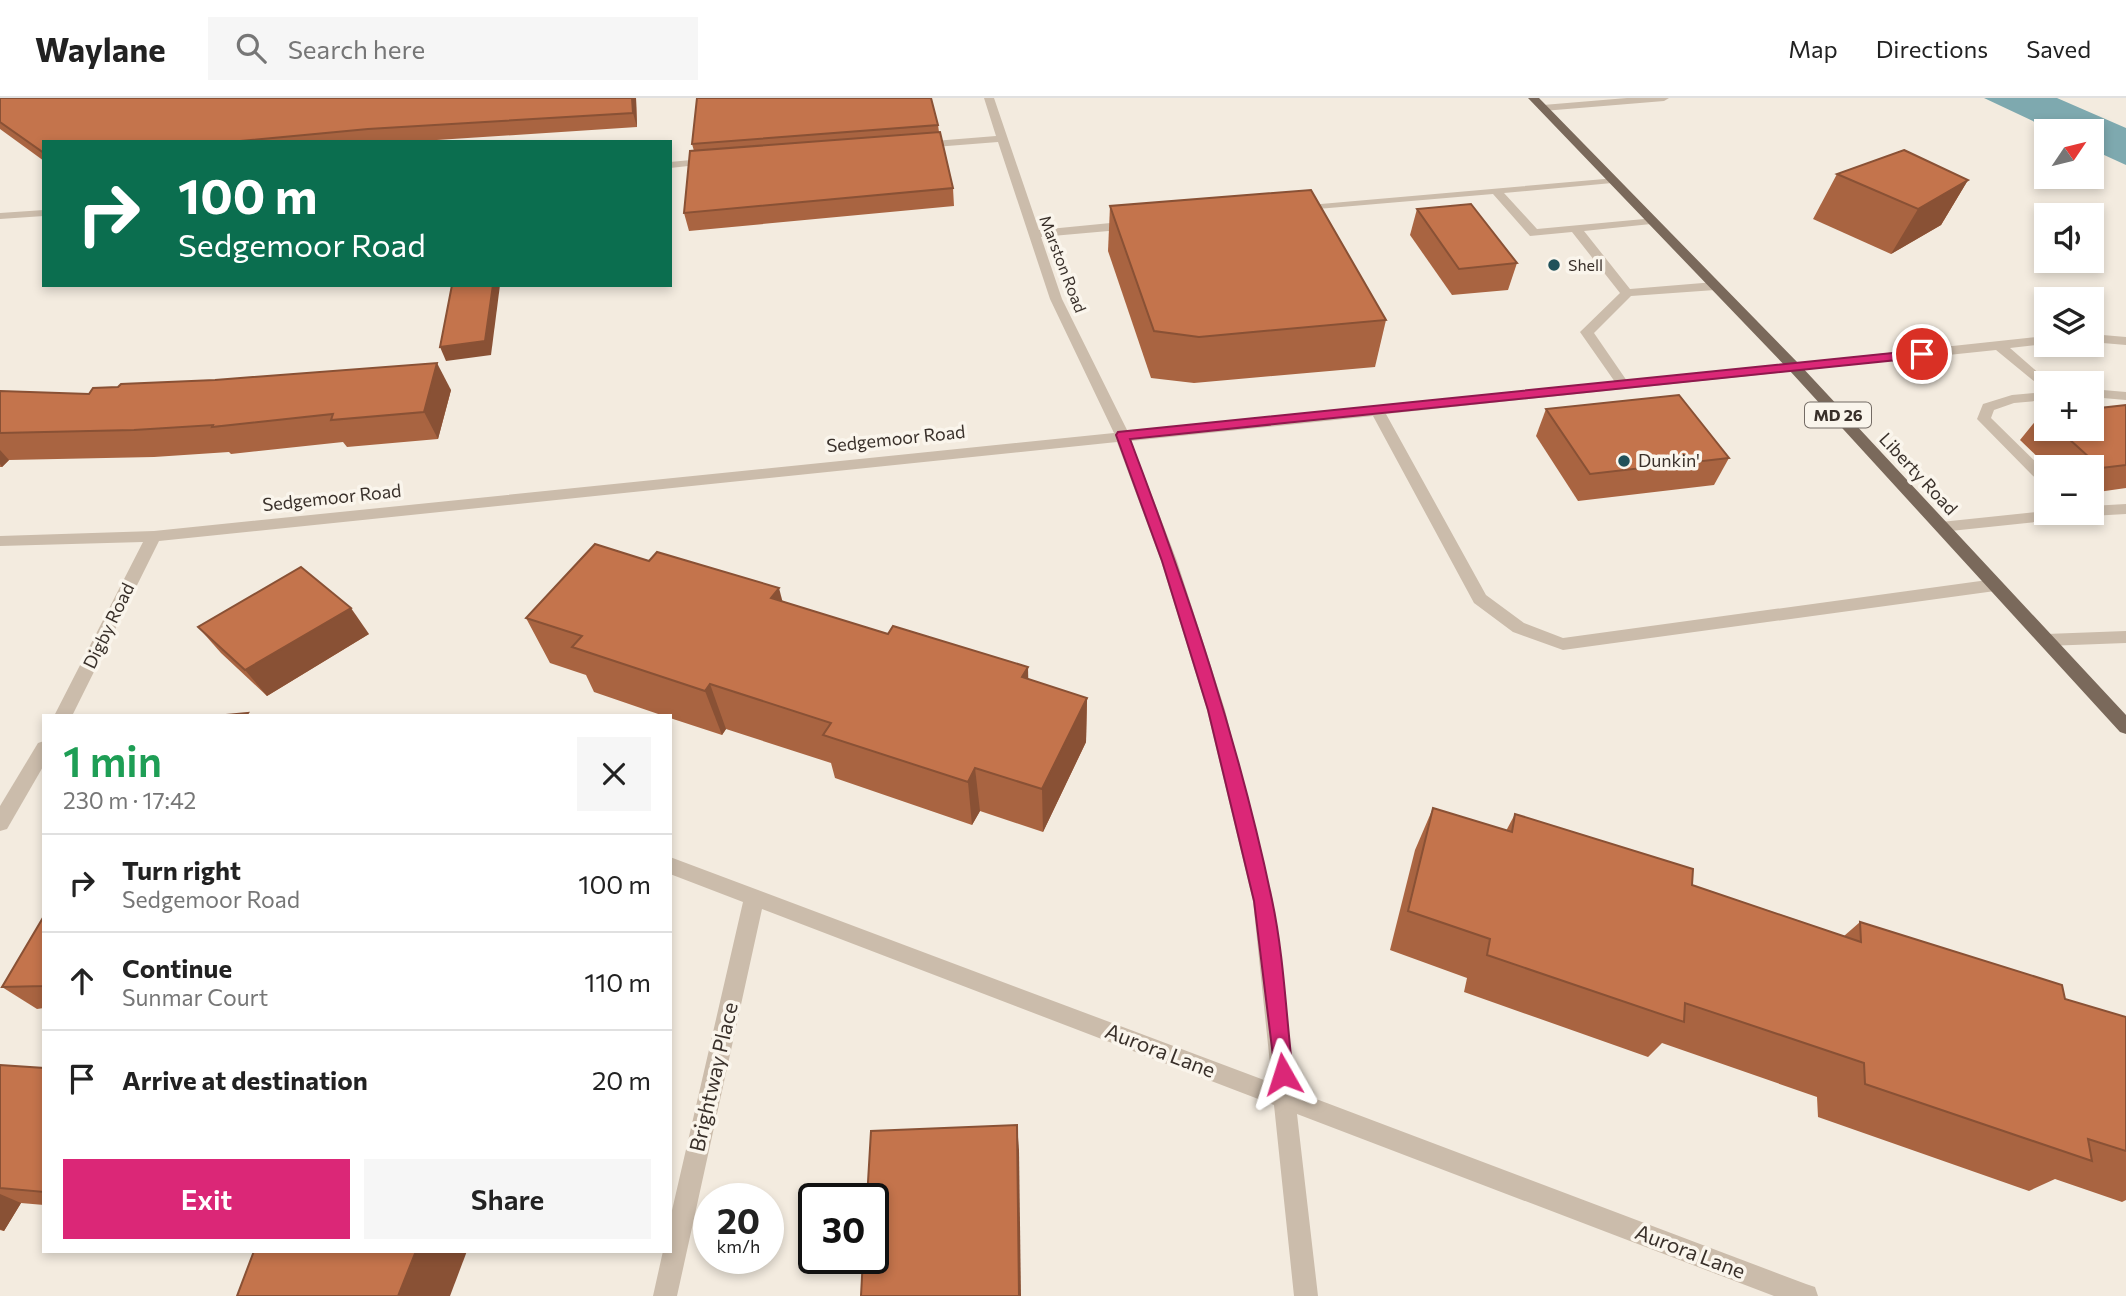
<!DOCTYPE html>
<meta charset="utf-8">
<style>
body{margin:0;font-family:Commissioner,sans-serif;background:#f6f6f6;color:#222;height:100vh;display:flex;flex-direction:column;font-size:26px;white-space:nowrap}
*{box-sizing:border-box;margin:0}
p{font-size:23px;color:#767676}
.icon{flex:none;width:38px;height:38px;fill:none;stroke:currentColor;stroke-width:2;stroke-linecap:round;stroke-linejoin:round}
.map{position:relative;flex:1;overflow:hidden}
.side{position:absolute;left:42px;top:616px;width:630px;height:539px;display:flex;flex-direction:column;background:#fff;border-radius:0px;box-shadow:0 4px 10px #0003}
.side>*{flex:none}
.guide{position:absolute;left:42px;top:42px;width:630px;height:147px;border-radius:0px;box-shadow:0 4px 10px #0003;background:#0b6e4f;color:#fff;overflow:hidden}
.needle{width:46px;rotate:55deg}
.fabs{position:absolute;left:2034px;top:21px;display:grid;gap:14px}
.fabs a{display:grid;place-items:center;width:70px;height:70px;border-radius:0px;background:#fff;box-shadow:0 4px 10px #0003;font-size:35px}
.speed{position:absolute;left:693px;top:1085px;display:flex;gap:14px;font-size:35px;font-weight:700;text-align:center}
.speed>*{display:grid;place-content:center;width:91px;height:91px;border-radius:50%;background:#fff;box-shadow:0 4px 10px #0003;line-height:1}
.speed small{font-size:18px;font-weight:400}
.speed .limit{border:4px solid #111;border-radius:10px;background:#fff;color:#111}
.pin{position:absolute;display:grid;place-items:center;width:60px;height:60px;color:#fff;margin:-30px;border:4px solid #fff;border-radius:50%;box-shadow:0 2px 7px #0007}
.me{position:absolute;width:77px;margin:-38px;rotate:354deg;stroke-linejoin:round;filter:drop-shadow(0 0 5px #0008)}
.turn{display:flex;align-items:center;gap:24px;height:147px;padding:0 21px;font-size:32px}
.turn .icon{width:91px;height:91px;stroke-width:2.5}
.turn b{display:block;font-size:49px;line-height:60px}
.round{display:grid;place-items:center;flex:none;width:74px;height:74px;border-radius:0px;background:#f6f6f6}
.overview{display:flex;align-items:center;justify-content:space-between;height:119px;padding:0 21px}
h1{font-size:42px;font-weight:600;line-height:52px;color:#1e9e55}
.primary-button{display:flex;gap:14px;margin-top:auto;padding:14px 21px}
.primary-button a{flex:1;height:80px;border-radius:0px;background:#db2777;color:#fff;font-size:28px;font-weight:600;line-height:80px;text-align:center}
.primary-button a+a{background:#f6f6f6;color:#222}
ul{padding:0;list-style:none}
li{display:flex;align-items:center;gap:21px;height:98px;padding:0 21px;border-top:2px solid #e0e0e0}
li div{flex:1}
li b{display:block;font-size:26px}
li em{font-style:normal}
header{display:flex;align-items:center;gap:42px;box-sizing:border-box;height:98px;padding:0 35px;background:#fff;border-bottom:2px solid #e0e0e0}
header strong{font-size:33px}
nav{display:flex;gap:38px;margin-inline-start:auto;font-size:24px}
.search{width:490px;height:63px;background:#f6f6f6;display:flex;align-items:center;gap:18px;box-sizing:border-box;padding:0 24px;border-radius:0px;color:#767676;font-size:26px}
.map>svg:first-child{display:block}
.water{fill:#7ea9af}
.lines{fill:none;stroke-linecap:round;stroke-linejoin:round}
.minor{fill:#cbbcab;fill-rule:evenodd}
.major{fill:#7a695b;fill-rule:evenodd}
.wall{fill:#a96441}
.shaded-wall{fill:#895135}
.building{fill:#c4744c;stroke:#895135;stroke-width:2}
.route{fill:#db2777;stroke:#8e194d;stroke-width:2}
.poi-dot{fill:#20515a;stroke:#faf5ec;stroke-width:2.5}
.labels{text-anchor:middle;stroke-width:7;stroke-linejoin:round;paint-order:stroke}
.far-street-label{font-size:16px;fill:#39302a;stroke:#faf5ec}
.far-poi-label{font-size:16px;fill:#39302a;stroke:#faf5ec;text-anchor:start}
.shield{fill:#faf5ec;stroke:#736b64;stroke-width:2}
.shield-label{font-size:16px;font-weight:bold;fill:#39302a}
.street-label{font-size:18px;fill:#39302a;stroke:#faf5ec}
.poi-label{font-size:18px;fill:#39302a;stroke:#faf5ec;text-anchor:start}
.near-street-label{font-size:21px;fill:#39302a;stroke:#faf5ec}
</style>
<header>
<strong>Waylane</strong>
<div class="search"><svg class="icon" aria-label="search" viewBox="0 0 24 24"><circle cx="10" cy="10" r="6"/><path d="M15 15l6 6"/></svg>Search here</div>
<nav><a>Map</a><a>Directions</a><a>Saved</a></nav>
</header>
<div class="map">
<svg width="2126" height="1198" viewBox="0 0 2126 1198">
<rect width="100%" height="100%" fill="#f3ebdf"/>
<path class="water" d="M 1984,0 L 2057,0 L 2126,30 L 2126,67 L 2091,51 L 2091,33 L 2054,33 Z"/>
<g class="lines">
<g class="minor">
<path d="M 984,0 L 994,0 L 1039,132 L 1131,123 L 1137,127 L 1131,131 L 1041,139 L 1062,201 L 1128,334 L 1615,284 L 1580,234 L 1620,195 L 1572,134 L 1530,138 L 1493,96 L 1294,113 L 1294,109 L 1298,108 L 1616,80 L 1616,84 L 1612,85 L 1504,95 L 1537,131 L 1655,120 L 1655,124 L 1651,126 L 1584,133 L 1630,191 L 1715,184 L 1721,188 L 1715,192 L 1631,198 L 1594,235 L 1627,283 L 2046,238 L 2046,246 L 2010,250 L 2050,285 L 2046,285 L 2046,293 L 1996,252 L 1386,316 L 1486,497 L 1524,525 L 1563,540 L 1995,481 L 2003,487 L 1995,493 L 1563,552 L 1513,534 L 1474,505 L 1373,318 L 1131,343 L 1177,463 L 1225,612 L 1273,803 L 1295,993 L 1806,1186 L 1815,1189 L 1818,1198 L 1774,1198 L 1297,1016 L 1318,1198 L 1294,1198 L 1274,1007 L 762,811 L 677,1198 L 653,1198 L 663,1153 L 670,1153 L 670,1121 L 743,804 L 670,776 L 670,759 L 1272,985 L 1253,803 L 1207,612 L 1161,463 L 1117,344 L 159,443 L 72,618 L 54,618 L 143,444 L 0,448 L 0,438 L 154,433 L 1114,335 L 1050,201 L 998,44 L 922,50 L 917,47 L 922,44 L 996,38 Z"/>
<path d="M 1627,0 L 1669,0 L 1664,3 L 1543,13 L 1538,10 L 1543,7 Z"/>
<path d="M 712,60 L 717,63 L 716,65 L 670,70 L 670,64 Z"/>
<path d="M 44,112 L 44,118 L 0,121 L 0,115 Z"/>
<path d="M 2091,236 L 2126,239 L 2126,247 L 2091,244 Z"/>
<path d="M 2091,291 L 2126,294 L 2126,302 L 2091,299 Z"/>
<path d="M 2046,294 L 2046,302 L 2014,305 L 1994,312 L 1991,320 L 2046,374 L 2046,388 L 2041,386 L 1977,321 L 1983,306 L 2012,297 Z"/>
<path d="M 2126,406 L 2126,416 L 2091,418 L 2084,415 L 2091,415 L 2091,408 Z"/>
<path d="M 2046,413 L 2081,415 L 2073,420 L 1941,434 L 1933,429 L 1941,424 Z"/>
<path d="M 2126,533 L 2126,545 L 2046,548 L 2038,542 L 2046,536 Z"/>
<path d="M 44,643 L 44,667 L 7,731 L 0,733 L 0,708 L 38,645 Z"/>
</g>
<path class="major" d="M 1528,0 L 1539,0 L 1800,267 L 2126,617 L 2126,636 L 2120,634 L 1790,273 Z"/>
</g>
<g class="wall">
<path d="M 0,0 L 636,0 L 637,29 L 406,44 L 44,44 L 44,63 L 0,31 Z"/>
<path d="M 938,27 L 939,34 L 953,90 L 954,108 L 689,133 L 684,115 L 694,53 L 692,46 Z"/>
<path d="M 1837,76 L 1968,82 L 1941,127 L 1891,156 L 1813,121 Z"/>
<path d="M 1110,108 L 1386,222 L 1375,269 L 1194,285 L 1151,280 L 1108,153 Z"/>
<path d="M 1417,111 L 1517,165 L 1508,192 L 1452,197 L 1410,137 Z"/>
<path d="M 118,289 L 451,292 L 438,341 L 347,349 L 343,344 L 231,356 L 229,354 L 154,359 L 9,362 L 2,369 L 0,369 L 0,293 L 89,296 Z"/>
<path d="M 2126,307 L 2126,390 L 2091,395 L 2091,369 L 2048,369 L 2020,342 L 2042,315 L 2046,315 L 2046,331 L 2091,331 Z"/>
<path d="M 1546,311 L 1729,360 L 1714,387 L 1578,403 L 1536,338 Z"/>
<path d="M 782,504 L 1087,600 L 1086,644 L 1043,734 L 980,713 L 972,727 L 835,680 L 831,665 L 726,631 L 722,637 L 670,620 L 670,618 L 664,618 L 594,594 L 586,577 L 550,565 L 526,520 Z"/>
<path d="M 198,529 L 369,536 L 267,598 L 221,555 Z"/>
<path d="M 1433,710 L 1506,733 L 1515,716 L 1692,787 L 1844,838 L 1860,824 L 2065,901 L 2126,919 L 2126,1102 L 2122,1104 L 2055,1081 L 2029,1093 L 1818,1019 L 1817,999 L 1662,945 L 1648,959 L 1464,894 L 1467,880 L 1390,852 L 1415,752 Z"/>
<path d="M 44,818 L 44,910 L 37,911 L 2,889 Z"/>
<path d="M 0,967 L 44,970 L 44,1107 L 21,1105 L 4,1133 L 0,1132 Z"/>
</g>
<g class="shaded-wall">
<path d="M 632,0 L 636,0 L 637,29 L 633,15 Z"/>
<path d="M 1968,82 L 1941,127 L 1891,156 L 1918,111 Z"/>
<path d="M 493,187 L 500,187 L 491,257 L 446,263 L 440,249 Z"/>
<path d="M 437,265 L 451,292 L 438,341 L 424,314 Z"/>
<path d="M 0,352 L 9,362 L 2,369 L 0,366 Z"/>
<path d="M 779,490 L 791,536 L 771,500 Z"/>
<path d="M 351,510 L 369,536 L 267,598 L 245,572 Z"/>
<path d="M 1028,569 L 1029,614 L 1022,579 Z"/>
<path d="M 710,586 L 726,631 L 722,637 L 705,593 Z"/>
<path d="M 1087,600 L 1086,644 L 1043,734 L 1042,691 Z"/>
<path d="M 975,670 L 980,713 L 972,727 L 968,684 Z"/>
<path d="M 1017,1027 L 1019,1052 L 1021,1198 L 1019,1198 Z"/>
<path d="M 0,1096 L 21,1105 L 4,1133 L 0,1131 Z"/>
<path d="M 416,1153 L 467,1153 L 450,1198 L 398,1198 Z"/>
</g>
<g class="building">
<path d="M 0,0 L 632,0 L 633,15 L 368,31 L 230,44 L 44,44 L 44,55 L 0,24 Z"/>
<path d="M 697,0 L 931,0 L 938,27 L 692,46 Z"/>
<path d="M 940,34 L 953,90 L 684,115 L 690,53 Z"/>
<path d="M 1904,52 L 1968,82 L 1918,111 L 1837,76 Z"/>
<path d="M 1311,92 L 1386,222 L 1199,239 L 1154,233 L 1110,108 Z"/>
<path d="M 1471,106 L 1517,165 L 1459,171 L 1417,111 Z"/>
<path d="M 452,187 L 493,187 L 485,243 L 440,249 Z"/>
<path d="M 437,265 L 424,314 L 331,322 L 333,316 L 212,329 L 213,327 L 134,332 L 0,335 L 0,293 L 89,296 L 93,290 L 118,289 L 121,286 L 215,282 Z"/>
<path d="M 1679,297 L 1729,360 L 1590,376 L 1546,311 Z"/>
<path d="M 2126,307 L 2126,367 L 2101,370 L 2058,331 L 2091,331 L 2091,311 Z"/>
<path d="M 595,446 L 649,463 L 657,454 L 779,490 L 771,500 L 888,536 L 893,528 L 1028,569 L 1022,579 L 1087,600 L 1042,691 L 975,670 L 968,684 L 823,637 L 831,625 L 710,586 L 705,593 L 572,549 L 582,538 L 526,520 Z"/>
<path d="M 301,469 L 351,510 L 245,572 L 198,529 Z"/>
<path d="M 248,615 L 246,618 L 215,618 Z"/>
<path d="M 1433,710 L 1512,734 L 1515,716 L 1693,771 L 1692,787 L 1861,844 L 1860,824 L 2062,887 L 2065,901 L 2126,919 L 2126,1053 L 2088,1041 L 2092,1063 L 1865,986 L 1864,965 L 1685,905 L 1684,924 L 1487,857 L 1490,841 L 1408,813 Z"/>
<path d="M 44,818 L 44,888 L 2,889 Z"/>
<path d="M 0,967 L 44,970 L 44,1094 L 0,1090 Z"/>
<path d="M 1017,1027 L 1019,1198 L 861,1198 L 863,1160 L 873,1160 L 873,1101 L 867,1101 L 871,1033 Z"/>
<path d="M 254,1153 L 416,1153 L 398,1198 L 237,1198 Z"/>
</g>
<path class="route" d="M 1922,252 L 1926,253 L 1926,259 L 1130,341 C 1187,491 1239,644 1272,802 C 1284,858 1286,918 1293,976 L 1290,983 L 1283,985 L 1276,983 L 1254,803 L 1208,612 L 1162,463 L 1116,337 L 1118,334 Z"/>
<g class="poi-dot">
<circle cx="1554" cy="167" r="7"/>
<circle cx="1624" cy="363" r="7"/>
</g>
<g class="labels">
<g class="far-street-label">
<text transform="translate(1063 166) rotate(69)" y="6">Marston Road</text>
</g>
<g class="far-poi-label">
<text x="1568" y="173">Shell</text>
</g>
<rect class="shield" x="1805" y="304.5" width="66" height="25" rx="5"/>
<g class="shield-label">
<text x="1838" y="323">MD 26</text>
</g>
<g class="street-label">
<text transform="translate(896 341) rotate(-6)" y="6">Sedgemoor Road</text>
<text transform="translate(1918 376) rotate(47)" y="6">Liberty Road</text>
<text transform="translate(332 400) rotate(-6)" y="6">Sedgemoor Road</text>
<text transform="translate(109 528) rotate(-64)" y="6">Digby Road</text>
</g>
<g class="poi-label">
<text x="1638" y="369">Dunkin'</text>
</g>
<g class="near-street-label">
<text transform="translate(1160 953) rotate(21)" y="7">Aurora Lane</text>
<text transform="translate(714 979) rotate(-77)" y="7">Brightway Place</text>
<text transform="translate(1690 1154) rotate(21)" y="7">Aurora Lane</text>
</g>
</g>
</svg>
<div class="fabs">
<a><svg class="needle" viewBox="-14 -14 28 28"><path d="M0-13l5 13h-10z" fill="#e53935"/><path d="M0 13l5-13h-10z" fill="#767676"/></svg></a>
<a><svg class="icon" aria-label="sound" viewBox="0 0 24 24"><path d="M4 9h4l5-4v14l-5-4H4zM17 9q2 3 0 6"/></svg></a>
<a><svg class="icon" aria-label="layers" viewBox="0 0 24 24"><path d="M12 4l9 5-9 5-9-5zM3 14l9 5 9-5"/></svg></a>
<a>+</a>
<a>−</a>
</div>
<div class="speed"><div>20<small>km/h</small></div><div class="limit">30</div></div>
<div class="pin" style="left:1922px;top:256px;background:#d93025"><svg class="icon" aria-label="arrive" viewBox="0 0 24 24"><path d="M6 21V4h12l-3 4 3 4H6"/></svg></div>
<svg class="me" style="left:1283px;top:976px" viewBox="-20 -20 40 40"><path d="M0-17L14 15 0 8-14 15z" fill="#db2777" stroke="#fff" stroke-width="4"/></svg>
<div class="guide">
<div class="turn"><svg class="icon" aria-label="right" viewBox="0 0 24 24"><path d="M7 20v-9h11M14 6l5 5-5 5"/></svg><div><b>100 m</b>Sedgemoor Road</div></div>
</div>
<section class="side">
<div class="overview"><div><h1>1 min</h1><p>230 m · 17:42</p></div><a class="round"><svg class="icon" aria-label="close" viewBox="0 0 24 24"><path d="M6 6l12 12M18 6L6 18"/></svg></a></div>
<ul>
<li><svg class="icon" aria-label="right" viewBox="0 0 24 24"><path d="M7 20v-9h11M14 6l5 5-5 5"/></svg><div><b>Turn right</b><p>Sedgemoor Road</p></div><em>100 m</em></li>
<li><svg class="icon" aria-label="ahead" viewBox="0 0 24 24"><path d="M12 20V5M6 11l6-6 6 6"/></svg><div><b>Continue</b><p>Sunmar Court</p></div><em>110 m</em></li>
<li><svg class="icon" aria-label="arrive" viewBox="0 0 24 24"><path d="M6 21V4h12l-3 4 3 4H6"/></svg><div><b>Arrive at destination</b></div><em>20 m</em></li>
</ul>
<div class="primary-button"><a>Exit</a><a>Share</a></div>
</section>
</div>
